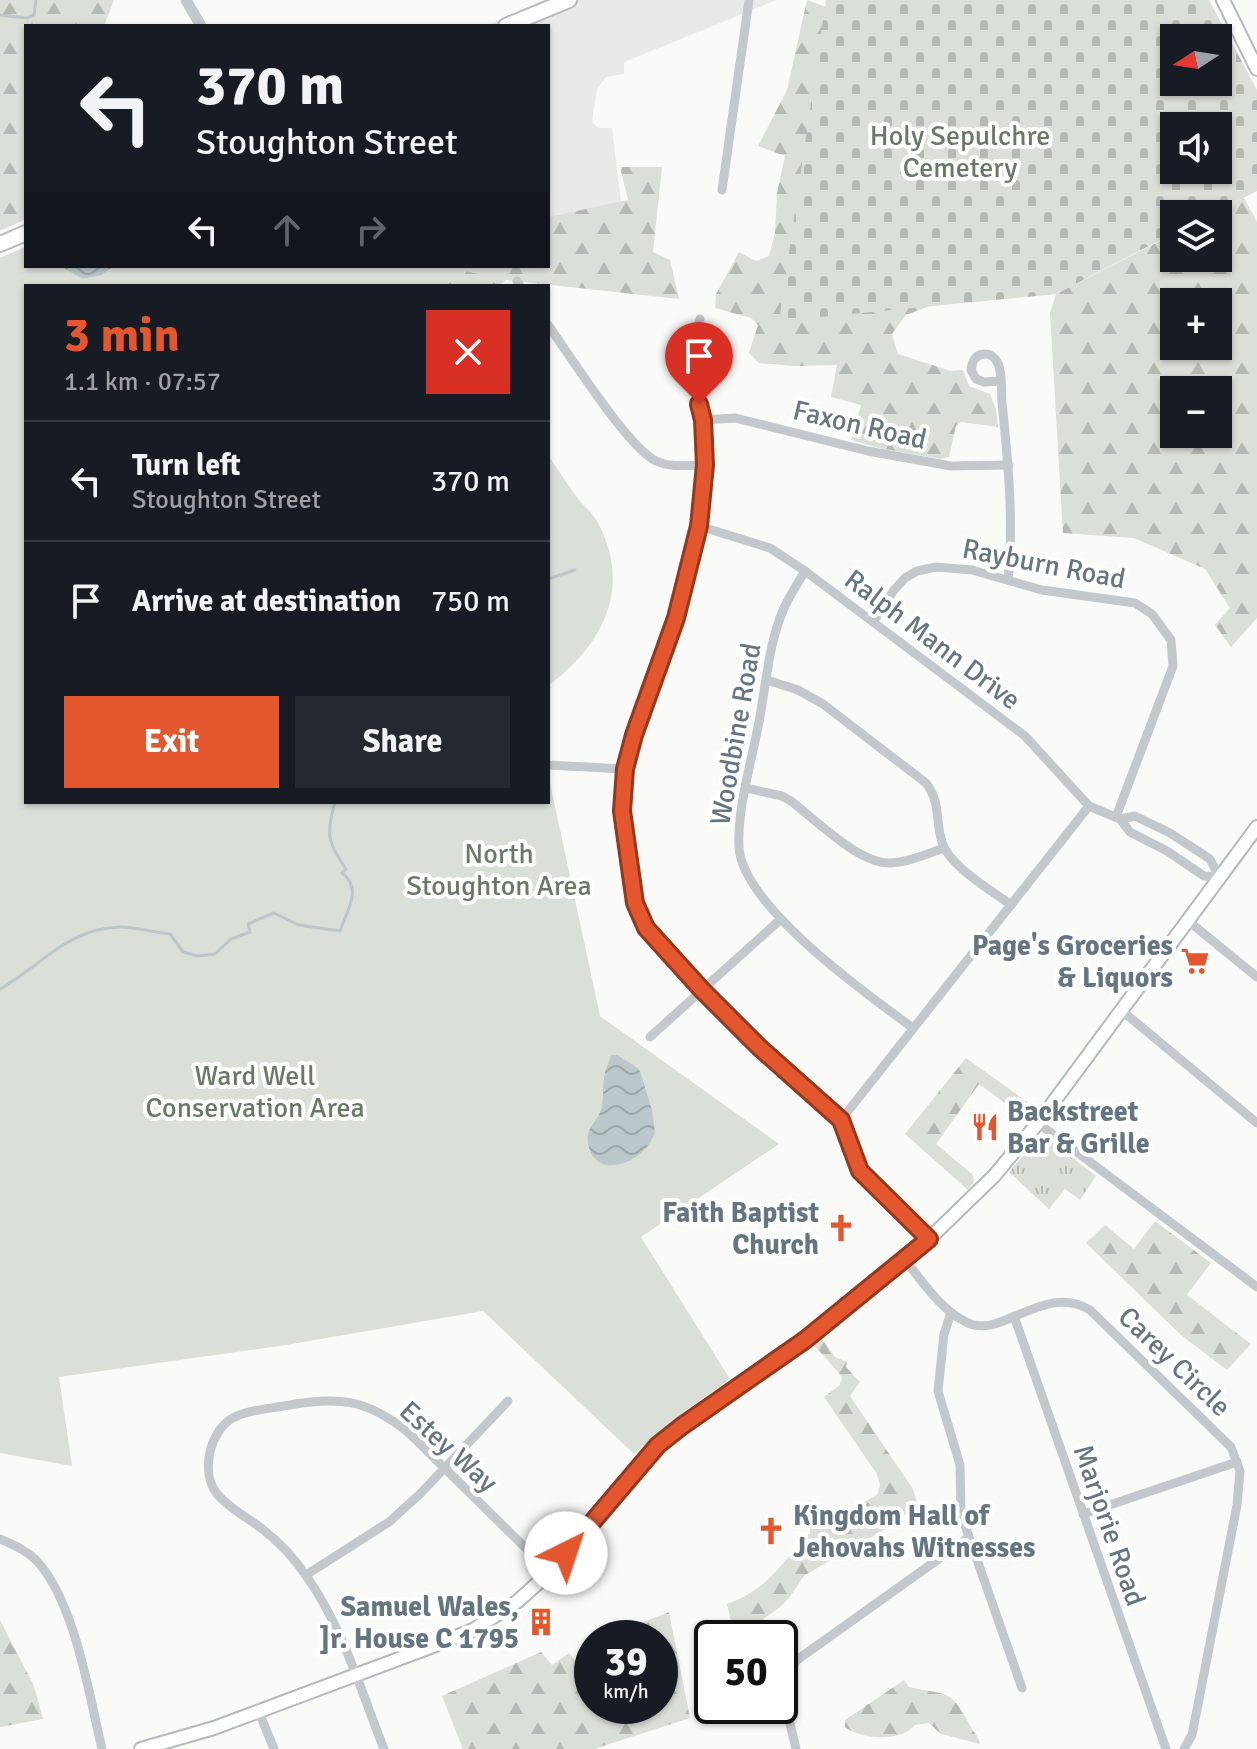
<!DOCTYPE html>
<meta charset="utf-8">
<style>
body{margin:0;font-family:Signika,sans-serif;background:#242831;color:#f1f3f6;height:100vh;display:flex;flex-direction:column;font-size:30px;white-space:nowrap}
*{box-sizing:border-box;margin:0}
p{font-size:26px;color:#9ea1a6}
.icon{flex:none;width:44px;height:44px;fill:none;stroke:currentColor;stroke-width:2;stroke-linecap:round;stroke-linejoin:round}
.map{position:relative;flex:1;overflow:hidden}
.drawer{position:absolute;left:24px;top:284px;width:526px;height:520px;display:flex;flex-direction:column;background:#171b24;border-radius:0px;box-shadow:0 2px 6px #0004}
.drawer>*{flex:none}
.hud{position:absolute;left:24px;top:24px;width:526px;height:244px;border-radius:0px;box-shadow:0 2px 6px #0004;background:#171b24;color:#f1f3f6;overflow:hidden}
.needle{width:52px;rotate:258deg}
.buttons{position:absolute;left:1160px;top:24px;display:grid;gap:16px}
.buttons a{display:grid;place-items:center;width:72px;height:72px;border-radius:0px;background:#171b24;box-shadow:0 2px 6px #0004;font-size:40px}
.speed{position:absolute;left:574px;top:1620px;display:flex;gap:16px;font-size:40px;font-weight:700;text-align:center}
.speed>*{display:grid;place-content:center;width:104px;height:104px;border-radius:50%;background:#171b24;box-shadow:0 2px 6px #0004;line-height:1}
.speed small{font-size:20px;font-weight:400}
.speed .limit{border:4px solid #111;border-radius:12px;background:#fff;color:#111}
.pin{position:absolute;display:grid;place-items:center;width:68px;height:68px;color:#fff;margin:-82px -34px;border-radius:50% 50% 50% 0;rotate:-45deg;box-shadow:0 0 8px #0007}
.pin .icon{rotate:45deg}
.me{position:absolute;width:88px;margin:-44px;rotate:41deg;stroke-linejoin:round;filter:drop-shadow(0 0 6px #0008)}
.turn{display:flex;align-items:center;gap:28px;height:168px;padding:0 40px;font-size:36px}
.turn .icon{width:104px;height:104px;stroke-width:2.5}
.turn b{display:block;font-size:56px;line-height:68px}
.lanes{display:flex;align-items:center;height:76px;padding:0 40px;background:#0003;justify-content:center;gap:40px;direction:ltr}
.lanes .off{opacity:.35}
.round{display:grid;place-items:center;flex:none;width:84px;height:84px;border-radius:0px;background:#242831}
.headline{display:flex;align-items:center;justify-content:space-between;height:136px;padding:0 40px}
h1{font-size:48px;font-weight:800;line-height:60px;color:#e4572e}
.action{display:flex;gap:16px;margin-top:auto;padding:16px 40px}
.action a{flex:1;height:92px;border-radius:0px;background:#e4572e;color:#fff;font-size:32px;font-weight:800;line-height:92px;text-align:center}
.action a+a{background:#242831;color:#f1f3f6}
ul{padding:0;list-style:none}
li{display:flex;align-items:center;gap:24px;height:120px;padding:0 40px;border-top:2px solid #363941}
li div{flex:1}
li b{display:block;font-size:30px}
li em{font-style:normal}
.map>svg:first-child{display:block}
.built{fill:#e8e9e9}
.grass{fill:url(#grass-tufts)}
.forest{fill:url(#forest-firs);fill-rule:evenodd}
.cemetery{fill:url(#cemetery-stones);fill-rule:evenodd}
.green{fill:#dadfd7}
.water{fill:url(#water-waves)}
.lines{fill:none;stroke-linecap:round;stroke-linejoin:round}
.stream{stroke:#bbc7cb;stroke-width:3}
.secondary-casing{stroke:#b3babf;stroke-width:16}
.primary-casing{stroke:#b5babe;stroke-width:18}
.minor{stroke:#c3c8cc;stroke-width:9}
.tertiary{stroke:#c3c8cc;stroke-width:11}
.secondary{stroke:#fff;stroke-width:12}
.primary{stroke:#fff;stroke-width:14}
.route-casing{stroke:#94391e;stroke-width:20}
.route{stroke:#e4572e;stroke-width:14}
.labels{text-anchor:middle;stroke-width:8;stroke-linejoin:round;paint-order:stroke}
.park-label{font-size:28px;fill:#687a64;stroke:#fff}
.street-label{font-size:28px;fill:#657683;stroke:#fff}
.poi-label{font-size:28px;font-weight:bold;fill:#657683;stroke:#fff;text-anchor:end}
</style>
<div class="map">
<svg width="1257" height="1749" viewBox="0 0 1257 1749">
<defs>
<pattern id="grass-tufts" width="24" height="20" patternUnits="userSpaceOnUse" patternTransform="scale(2)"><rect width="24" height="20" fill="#dadfd7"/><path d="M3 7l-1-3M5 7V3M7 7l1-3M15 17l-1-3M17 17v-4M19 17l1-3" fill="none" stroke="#b4b9b4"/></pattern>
<pattern id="forest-firs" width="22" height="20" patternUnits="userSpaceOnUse" patternTransform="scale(2)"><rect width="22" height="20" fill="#dadfd7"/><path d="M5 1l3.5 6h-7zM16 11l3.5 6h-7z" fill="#b4b9b4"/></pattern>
<pattern id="cemetery-stones" width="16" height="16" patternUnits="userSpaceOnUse" patternTransform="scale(2)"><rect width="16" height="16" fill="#dadfd7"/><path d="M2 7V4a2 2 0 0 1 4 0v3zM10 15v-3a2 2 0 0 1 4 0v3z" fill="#b4b9b4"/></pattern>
<pattern id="water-waves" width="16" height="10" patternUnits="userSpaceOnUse" patternTransform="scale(2)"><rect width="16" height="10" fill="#bbc7cb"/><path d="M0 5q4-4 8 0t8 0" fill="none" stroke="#9ca6aa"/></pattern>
</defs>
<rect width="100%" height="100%" fill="#fafaf8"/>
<path class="built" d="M 543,0 L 777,0 L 624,62 L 624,74 L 606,77 L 597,89 L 592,122 L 598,128 L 612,128 L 621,202 L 548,217 L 548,26 L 486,26 Z"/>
<path class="grass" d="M 1042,1134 L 1096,1176 L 1080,1200 L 1065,1189 L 1049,1209 L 1009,1172 Z"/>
<g class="forest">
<path d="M 0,0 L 114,0 L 104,26 L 26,26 L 26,219 L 0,231 Z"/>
<path d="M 807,0 L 853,17 L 940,302 L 906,315 L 892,334 L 898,354 L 951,371 L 963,370 L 969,386 L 990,394 L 996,409 L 998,427 L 961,422 L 956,426 L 949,457 L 940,459 L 879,448 L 851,440 L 861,405 L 831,397 L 837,365 L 795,366 L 759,363 L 749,353 L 758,325 L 751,318 L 715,308 L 716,294 L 739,252 L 756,261 L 769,256 L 775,233 L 777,193 L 785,156 L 758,146 L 787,90 Z"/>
<path d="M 620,167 L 662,167 L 653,252 L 670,260 L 679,299 L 506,280 L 498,286 L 26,286 L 0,258 L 26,247 L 26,266 L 548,266 L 548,217 L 628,200 Z"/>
<path d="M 1244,198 L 1257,222 L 1257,618 L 1231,647 L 1215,625 L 1230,608 L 1205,569 L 1134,538 L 1063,533 L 1050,313 L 1056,294 L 1174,234 L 1174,258 L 1218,258 L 1218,214 L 1212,214 ZM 1174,302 L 1218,302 L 1218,346 L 1174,346 ZM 1174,390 L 1218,390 L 1218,434 L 1174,434 Z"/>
<path d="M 966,1058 L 1037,1109 L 1031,1116 L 1016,1111 L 979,1084 L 936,1144 L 973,1175 L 974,1182 L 968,1190 L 905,1134 Z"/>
<path d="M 1155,1221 L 1211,1263 L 1187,1295 L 1251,1344 L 1227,1370 L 1181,1335 L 1086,1243 L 1105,1225 L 1134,1249 Z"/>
<path d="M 821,1337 L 835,1357 L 847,1362 L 846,1367 L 860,1382 L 850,1396 L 913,1489 L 917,1503 L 896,1523 L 805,1575 C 799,1582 796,1589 790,1596 C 778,1614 762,1612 751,1638 L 735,1638 L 727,1604 C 771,1588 780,1563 810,1533 C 811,1521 801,1516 802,1505 L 810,1500 L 827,1520 C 846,1517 859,1504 877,1495 L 880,1485 L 877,1474 L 824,1397 L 840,1385 L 842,1377 L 814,1345 Z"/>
<path d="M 669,1612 L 690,1718 L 594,1749 L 463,1749 L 442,1696 L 541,1652 L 552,1665 L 569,1653 L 592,1682 L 592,1706 L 660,1706 L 660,1638 L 622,1638 L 619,1632 Z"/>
<path d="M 0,1620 L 34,1686 L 43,1719 L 0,1727 Z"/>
<path d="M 904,1680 L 909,1687 C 948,1696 950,1687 971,1727 C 975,1734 979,1737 980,1744 L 941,1734 L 929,1723 L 915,1725 C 902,1742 861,1740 845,1727 L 845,1720 Z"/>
</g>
<path class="cemetery" d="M 826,0 L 1209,0 L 1257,90 L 1257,191 L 1212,214 L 1174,214 L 1174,233 L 1056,294 L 779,321 ZM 1174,38 L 1218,38 L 1218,82 L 1174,82 ZM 1218,126 L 1218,170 L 1174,170 L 1174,126 Z"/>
<g class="green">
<path d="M 26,247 L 26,266 L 438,266 L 442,286 L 26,286 L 26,802 L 548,802 L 548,774 L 600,1016 L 779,1144 L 641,1237 L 730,1379 L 682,1413 L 634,1454 L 483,1311 L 286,1345 L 59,1377 L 72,1466 L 0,1453 L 0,258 Z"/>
<path d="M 442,266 L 508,266 L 506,280 Z"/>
<path d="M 548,455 C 557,468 566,482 576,496 C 583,505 594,514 599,525 C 632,589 602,646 548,686 Z"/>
</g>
<g class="water">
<path d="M 60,266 L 114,266 L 101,275 L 83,279 Z"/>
<path d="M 611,1055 L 617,1055 L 635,1066 L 640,1071 L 652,1110 L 655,1133 C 644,1164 594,1182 588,1143 C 586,1130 593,1125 599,1115 C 605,1103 602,1091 604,1078 C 605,1070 609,1063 611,1055 Z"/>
</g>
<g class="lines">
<g class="stream">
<path d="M 0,15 L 27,18 L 34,15 L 36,0"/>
<path d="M 548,579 L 575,570"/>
<path d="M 0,989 C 41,966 67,928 121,927 C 137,927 154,933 170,934 L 183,952 L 198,956 L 215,954 L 231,939 L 250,932 L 248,924 L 274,913 L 299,925 L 340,931 C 347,910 363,889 342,873 L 346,869 C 327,842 326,833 335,802"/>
</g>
<defs>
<g id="secondary">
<path d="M 1223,0 L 1257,69"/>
<path d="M 141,1749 L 214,1728 L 428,1648 L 473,1630 L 518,1601 L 550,1572 L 658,1445 L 728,1393 L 805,1340 L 859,1297 L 929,1239 L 994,1176 L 1038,1123 L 1257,827"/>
</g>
<g id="primary">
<path d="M 506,26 L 569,0"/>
<path d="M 0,244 L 26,233"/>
</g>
</defs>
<use href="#secondary" class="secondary-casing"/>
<use href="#primary" class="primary-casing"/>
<g class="minor">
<path d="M 722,190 L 749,0"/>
<path d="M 517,281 L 520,286"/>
<path d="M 700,319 L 693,346 L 695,387 L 703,420 L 705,465 L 699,526 L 676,618 L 627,758 L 622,811 L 630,881 L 639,916 L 646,928 L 759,1047 L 841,1120 L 848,1132 L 860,1171 L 929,1239"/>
<path d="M 548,325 C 569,354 628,448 656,461 C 671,468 690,465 705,465"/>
<path d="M 1000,381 L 984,382 L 976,379 L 971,370 C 972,362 975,354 985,354 C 990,354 993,356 996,360 C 1003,369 1001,391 1002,402 C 1008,462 1014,520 1008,580"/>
<path d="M 703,420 L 735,418 L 868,451 L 951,466 L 1009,465"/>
<path d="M 699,526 L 770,548 L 805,571 L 1025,736 L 1089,806 L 1120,819 L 1130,832 L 1167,851 L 1204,876 L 1219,877"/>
<path d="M 805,571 C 798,583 790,595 784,608 C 768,644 766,688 758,727 C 751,763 737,810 739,847 C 742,906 868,995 913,1028"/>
<path d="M 873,622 L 894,590 L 905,578 L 917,571 L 936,567 L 972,570 L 1042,590 L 1135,603 L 1152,614 L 1171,640 L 1173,666 L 1116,817"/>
<path d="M 767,680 L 798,690 L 823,704 L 926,783 C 941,802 935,821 942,842 C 949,866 991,890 1011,905"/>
<path d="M 548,765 L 625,769"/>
<path d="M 746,788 L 782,796 L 791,801 C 817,821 858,863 890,863 C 909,862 927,854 944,848"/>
<path d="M 1120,819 L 1135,816 L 1170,833 L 1210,859 L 1219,877"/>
<path d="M 1187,920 L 1257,977"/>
<path d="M 1121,1010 L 1257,1123"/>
<path d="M 650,1037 L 781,919"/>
<path d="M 841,1120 L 1089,806"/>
<path d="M 1038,1123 L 1257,1287"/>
<path d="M 905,1260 C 923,1282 940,1309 966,1322 C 1001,1341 1043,1282 1090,1310 L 1231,1447 L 1240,1471 L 1237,1505 L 1192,1735 L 1184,1749"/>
<path d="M 951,1313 L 944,1334 L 938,1391 L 960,1465 L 961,1514 L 1022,1688"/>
<path d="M 1014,1316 L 1166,1749"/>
<path d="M 1083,1514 L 1237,1462"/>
<path d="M 0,1539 C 14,1545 26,1550 37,1561 C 75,1603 89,1694 102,1749"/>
<path d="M 306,1575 L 389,1522 L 420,1494 L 508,1401"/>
<path d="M 258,1710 L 274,1749"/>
<path d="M 384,1749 C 361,1691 343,1628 307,1577 C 295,1559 278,1541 261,1528 C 247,1517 230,1509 218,1495 C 200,1474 209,1433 231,1419 C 246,1410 267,1409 284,1406 C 337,1396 366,1398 409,1433 L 550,1572"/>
<path d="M 796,1749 C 790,1720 776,1686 797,1660 L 968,1538"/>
</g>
<path class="tertiary" d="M 186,0 L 201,26"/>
<use href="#secondary" class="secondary"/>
<use href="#primary" class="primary"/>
</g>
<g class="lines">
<defs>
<path id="route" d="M 566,1553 L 658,1445 L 682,1426 L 805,1340 L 929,1239 L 860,1171 L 841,1120 L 759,1047 L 702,990 L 646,928 L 635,903 L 622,811 L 625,769 L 634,735 L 676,618 L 699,526 L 705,465 L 703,420 L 699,404"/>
</defs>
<use href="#route" class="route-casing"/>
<use href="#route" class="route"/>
</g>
<defs>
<symbol id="supermarket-bare" viewBox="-9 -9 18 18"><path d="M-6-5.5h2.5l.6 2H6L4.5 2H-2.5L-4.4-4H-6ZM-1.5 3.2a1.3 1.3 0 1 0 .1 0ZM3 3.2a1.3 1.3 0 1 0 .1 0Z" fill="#e4572e" stroke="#fff" stroke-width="2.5" paint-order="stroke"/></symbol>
<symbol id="restaurant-bare" viewBox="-9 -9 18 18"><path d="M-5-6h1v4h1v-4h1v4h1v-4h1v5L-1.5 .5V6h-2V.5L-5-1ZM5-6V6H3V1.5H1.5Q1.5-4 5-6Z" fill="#e4572e" stroke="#fff" stroke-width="2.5" paint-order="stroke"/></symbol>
<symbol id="church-bare" viewBox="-9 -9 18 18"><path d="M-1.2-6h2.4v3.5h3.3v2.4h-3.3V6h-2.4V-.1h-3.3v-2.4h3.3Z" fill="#e4572e" stroke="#fff" stroke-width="2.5" paint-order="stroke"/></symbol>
<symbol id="building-bare" viewBox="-9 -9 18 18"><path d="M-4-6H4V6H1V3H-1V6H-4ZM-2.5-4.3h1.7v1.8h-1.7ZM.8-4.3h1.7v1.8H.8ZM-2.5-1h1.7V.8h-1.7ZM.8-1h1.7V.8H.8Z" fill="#e4572e" stroke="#fff" stroke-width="2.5" paint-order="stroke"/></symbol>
</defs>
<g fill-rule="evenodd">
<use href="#supermarket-bare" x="1175" y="941" width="40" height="40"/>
<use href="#restaurant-bare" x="965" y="1107" width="40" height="40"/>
<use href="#church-bare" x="821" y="1208" width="40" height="40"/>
<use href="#church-bare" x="751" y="1511" width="40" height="40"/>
<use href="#building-bare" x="521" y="1602" width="40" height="40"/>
</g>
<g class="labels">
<g class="park-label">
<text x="960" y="145">Holy Sepulchre<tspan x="960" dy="32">Cemetery</tspan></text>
<text x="499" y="863">North<tspan x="499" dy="32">Stoughton Area</tspan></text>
<text x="255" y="1085">Ward Well<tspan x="255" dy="32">Conservation Area</tspan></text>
</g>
<g class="street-label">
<text transform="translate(860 424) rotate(13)" y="10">Faxon Road</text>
<text transform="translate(1044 563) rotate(11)" y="10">Rayburn Road</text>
<text transform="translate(933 639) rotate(37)" y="10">Ralph Mann Drive</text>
<text transform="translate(735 734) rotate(-80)" y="10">Woodbine Road</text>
<text transform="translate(1175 1361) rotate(44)" y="10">Carey Circle</text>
<text transform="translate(449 1446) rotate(42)" y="10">Estey Way</text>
<text transform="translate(1110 1525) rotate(71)" y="10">Marjorie Road</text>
</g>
<g class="poi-label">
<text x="1173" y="955">Page's Groceries<tspan x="1173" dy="32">&amp; Liquors</tspan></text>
<text x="1007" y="1121" text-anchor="start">Backstreet<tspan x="1007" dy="32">Bar &amp; Grille</tspan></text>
<text x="819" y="1222">Faith Baptist<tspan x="819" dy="32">Church</tspan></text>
<text x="793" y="1525" text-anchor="start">Kingdom Hall of<tspan x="793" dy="32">Jehovahs Witnesses</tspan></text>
<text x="519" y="1616">Samuel Wales,<tspan x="519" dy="32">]r. House C 1795</tspan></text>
</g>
</g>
</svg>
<div class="buttons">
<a><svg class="needle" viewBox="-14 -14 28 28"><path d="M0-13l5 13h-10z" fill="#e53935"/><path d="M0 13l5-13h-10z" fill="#9ea1a6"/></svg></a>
<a><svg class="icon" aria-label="sound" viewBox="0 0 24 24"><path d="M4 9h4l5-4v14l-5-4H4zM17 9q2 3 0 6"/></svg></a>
<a><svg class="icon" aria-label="layers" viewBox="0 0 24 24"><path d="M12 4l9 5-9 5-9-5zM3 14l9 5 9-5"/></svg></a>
<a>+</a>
<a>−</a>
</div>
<div class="speed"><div>39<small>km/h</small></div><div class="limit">50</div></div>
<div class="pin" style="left:699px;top:404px;background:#d93025"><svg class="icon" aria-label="arrive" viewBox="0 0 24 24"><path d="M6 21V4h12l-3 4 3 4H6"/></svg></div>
<svg class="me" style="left:566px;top:1553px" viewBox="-20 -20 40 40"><circle r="19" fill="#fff"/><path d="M0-13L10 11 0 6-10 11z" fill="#e4572e"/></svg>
<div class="hud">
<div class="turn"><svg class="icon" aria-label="left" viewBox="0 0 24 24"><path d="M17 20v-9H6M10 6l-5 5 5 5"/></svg><div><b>370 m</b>Stoughton Street</div></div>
<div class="lanes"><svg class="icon" aria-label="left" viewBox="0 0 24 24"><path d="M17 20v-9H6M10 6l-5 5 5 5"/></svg><svg class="icon off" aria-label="ahead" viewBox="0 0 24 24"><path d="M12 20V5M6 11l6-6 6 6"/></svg><svg class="icon off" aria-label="right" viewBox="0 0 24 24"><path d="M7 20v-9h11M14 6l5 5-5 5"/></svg></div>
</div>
<section class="drawer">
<div class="headline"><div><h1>3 min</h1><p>1.1 km · 07:57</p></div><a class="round" style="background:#d93025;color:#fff"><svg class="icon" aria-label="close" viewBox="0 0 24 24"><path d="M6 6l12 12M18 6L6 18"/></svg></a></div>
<ul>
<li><svg class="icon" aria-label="left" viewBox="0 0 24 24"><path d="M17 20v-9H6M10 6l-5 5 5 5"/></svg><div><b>Turn left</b><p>Stoughton Street</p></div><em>370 m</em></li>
<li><svg class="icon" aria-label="arrive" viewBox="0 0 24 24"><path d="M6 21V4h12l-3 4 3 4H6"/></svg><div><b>Arrive at destination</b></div><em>750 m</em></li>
</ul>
<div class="action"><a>Exit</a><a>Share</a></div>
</section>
</div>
